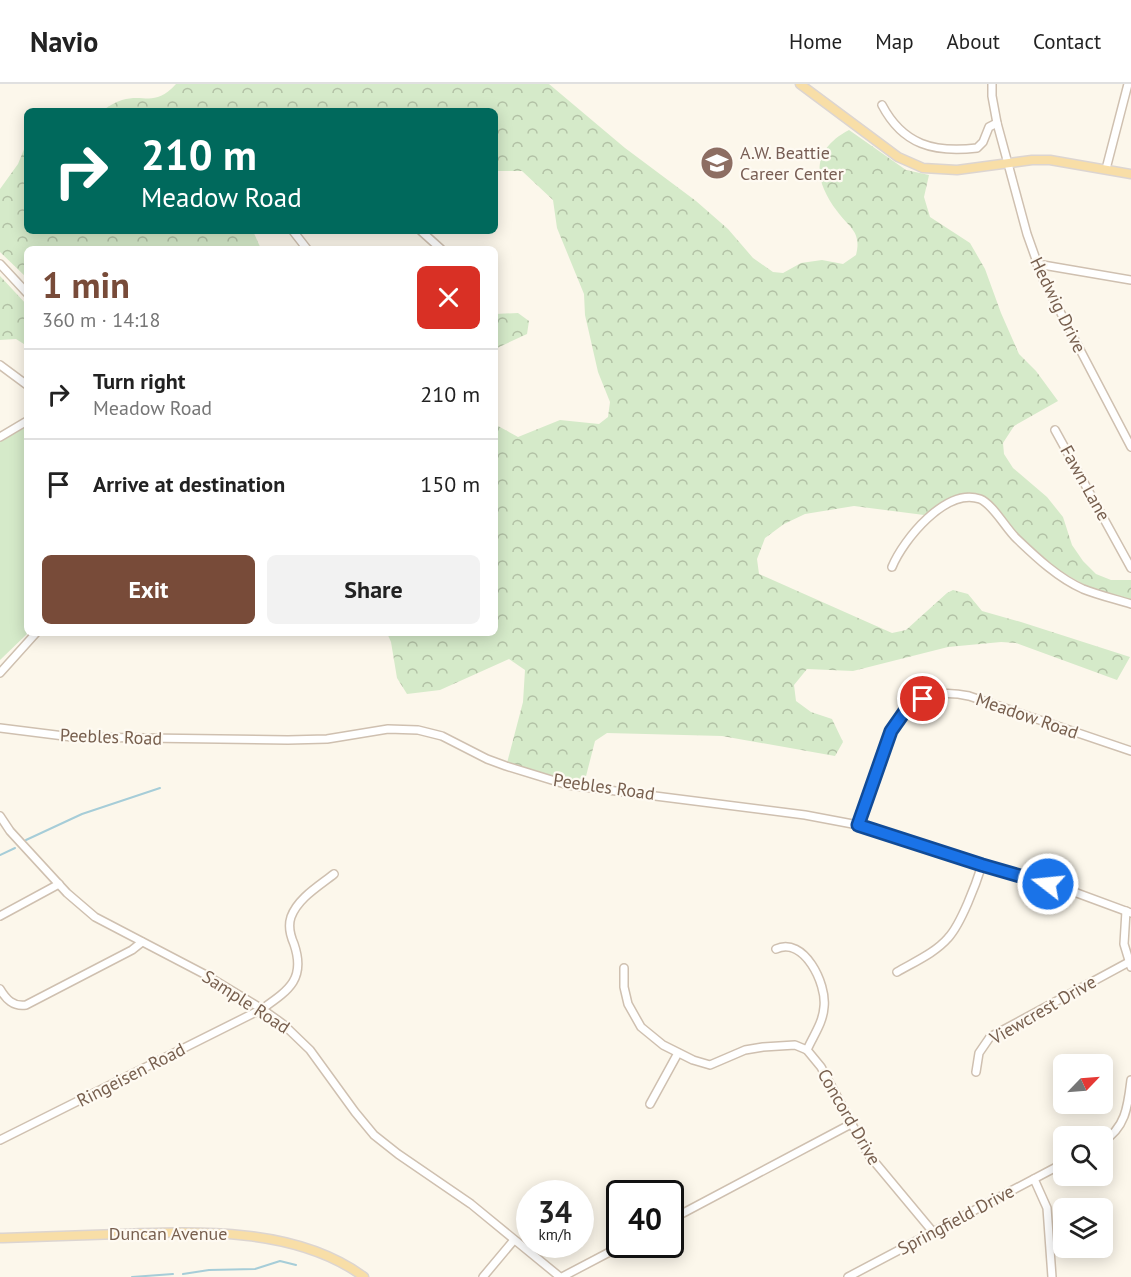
<!DOCTYPE html>
<meta charset="utf-8">
<style>
body{margin:0;font-family:"PT Sans",sans-serif;background:#f2f2f2;color:#222;height:100vh;display:flex;flex-direction:column;font-size:22px;white-space:nowrap}
*{box-sizing:border-box;margin:0}
p{font-size:20px;color:#767676}
.icon{flex:none;width:33px;height:33px;fill:none;stroke:currentColor;stroke-width:2;stroke-linecap:round;stroke-linejoin:round}
.map{position:relative;flex:1;overflow:hidden}
.side{position:absolute;left:24px;top:162px;width:474px;height:390px;display:flex;flex-direction:column;background:#fff;border-radius:9px;box-shadow:0 3px 15px #0003}
.side>*{flex:none}
.guide{position:absolute;left:24px;top:24px;width:474px;height:126px;border-radius:9px;box-shadow:0 3px 15px #0003;background:#00695c;color:#fff;overflow:hidden}
.needle{width:39px;rotate:65deg}
.buttons{position:absolute;left:1053px;top:970px;display:grid;gap:12px}
.buttons a{display:grid;place-items:center;width:60px;height:60px;border-radius:9px;background:#fff;box-shadow:0 3px 15px #0003;font-size:30px}
.speed{position:absolute;left:516px;top:1096px;display:flex;gap:12px;font-size:30px;font-weight:700;text-align:center}
.speed>*{display:grid;place-content:center;width:78px;height:78px;border-radius:50%;background:#fff;box-shadow:0 3px 15px #0003;line-height:1}
.speed small{font-size:15px;font-weight:400}
.speed .limit{border:3px solid #111;border-radius:9px;background:#fff;color:#111}
.pin{position:absolute;display:grid;place-items:center;width:51px;height:51px;color:#fff;margin:-26px;border:3px solid #fff;border-radius:50%;box-shadow:0 2px 6px #0007}
.me{position:absolute;width:66px;margin:-33px;rotate:286deg;stroke-linejoin:round;filter:drop-shadow(0 0 4px #0008)}
.turn{display:flex;align-items:center;gap:21px;height:126px;padding:0 18px;font-size:27px}
.turn .icon{width:78px;height:78px;stroke-width:2.5}
.turn b{display:block;font-size:42px;line-height:51px}
.round{display:grid;place-items:center;flex:none;width:63px;height:63px;border-radius:9px;background:#f2f2f2}
.headline{display:flex;align-items:center;justify-content:space-between;height:102px;padding:0 18px}
h1{font-size:36px;font-weight:700;line-height:45px;color:#784b39}
.primary-button{display:flex;gap:12px;margin-top:auto;padding:12px 18px}
.primary-button a{flex:1;height:69px;border-radius:9px;background:#784b39;color:#fff;font-size:24px;font-weight:700;line-height:69px;text-align:center}
.primary-button a+a{background:#f2f2f2;color:#222}
ul{padding:0;list-style:none}
li{display:flex;align-items:center;gap:18px;height:90px;padding:0 18px;border-top:2px solid #e0e0e0}
li div{flex:1}
li b{display:block;font-size:22px}
li em{font-style:normal}
header{display:flex;align-items:center;gap:36px;box-sizing:border-box;height:84px;padding:0 30px;background:#fff;border-bottom:2px solid #e0e0e0}
header strong{font-size:28px}
nav{display:flex;gap:33px;margin-inline-start:auto;font-size:21px}
.map>svg:first-child{display:block}
.green{fill:#d5eac9}
.forest{fill:url(#forest-crowns)}
.lines{fill:none;stroke-linecap:round;stroke-linejoin:round}
.stream{stroke:#a6cdd8;stroke-width:2}
.minor-casing{stroke:#cfc0b0;stroke-width:10}
.major-casing{stroke:#dcd5d1;stroke-width:11}
.minor{stroke:#fff;stroke-width:7}
.major{stroke:#f8dea7;stroke-width:8}
.route-casing{stroke:#114b97;stroke-width:15}
.route{stroke:#1a73e8;stroke-width:10}
.labels{text-anchor:middle;stroke-width:4.5;stroke-linejoin:round;paint-order:stroke}
.education-label{font-size:18px;fill:#785e54;stroke:#fefaf2;text-anchor:start}
.street-label{font-size:18px;fill:#775f4e;stroke:#fefaf2}
</style>
<header>
<strong>Navio</strong>
<nav><a>Home</a><a>Map</a><a>About</a><a>Contact</a></nav>
</header>
<div class="map">
<svg width="1131" height="1193" viewBox="0 0 1131 1193">
<defs>
<pattern id="forest-crowns" width="20" height="18" patternUnits="userSpaceOnUse" patternTransform="scale(1.5)"><rect width="20" height="18" fill="#d5eac9"/><path d="M2 6a3 3 0 1 1 6 0M12 15a3 3 0 1 1 6 0" fill="none" stroke="#b2c1a5"/></pattern>
</defs>
<rect width="100%" height="100%" fill="#fcf7eb"/>
<path class="green" d="M 27,337 L 28,549 L 0,576 L 0,353 Z"/>
<g class="forest">
<path d="M 176,0 L 549,0 L 625,64 L 696,117 L 728,145 L 753,174 L 773,188 L 783,189 L 801,179 L 822,176 L 843,180 L 856,171 C 862,147 849,144 837,127 C 813,95 811,66 849,46 L 906,86 L 929,91 L 924,113 L 930,133 L 970,159 L 985,185 L 1001,229 L 1019,270 L 1036,287 L 1058,317 L 1014,342 L 1003,359 L 1004,370 L 1013,384 L 1047,413 L 1063,433 L 1072,461 L 1083,477 L 1096,490 L 1111,496 L 1131,496 L 1131,517 L 1090,504 L 1060,487 L 1020,453 L 986,415 L 976,409 L 966,409 L 949,415 L 924,431 L 854,422 L 805,430 L 784,440 L 765,454 L 757,475 L 759,490 L 892,549 L 906,546 L 947,509 L 953,506 L 968,510 L 982,527 L 1021,538 L 1130,573 L 1117,596 L 1016,559 L 1001,558 L 948,563 L 853,587 L 807,585 L 794,601 L 796,617 L 811,628 L 832,635 L 843,658 L 835,672 L 722,652 L 607,649 L 595,657 L 584,700 L 507,679 L 523,618 L 525,586 L 509,575 L 440,606 L 407,610 L 397,594 L 391,558 L 387,549 L 495,549 L 495,326 L 498,342 L 518,353 L 560,336 L 599,340 L 608,333 L 610,318 L 598,288 L 585,231 L 584,210 L 557,144 L 553,116 L 522,87 L 495,87 L 495,27 L 346,27 L 336,24 L 321,27 L 101,27 C 108,23 115,18 122,16 C 145,9 154,24 176,0 Z"/>
<path d="M 27,58 L 27,147 L 253,147 L 261,165 L 27,165 L 27,194 L 0,168 L 0,105 L 18,80 Z"/>
<path d="M 0,192 L 27,221 L 27,262 L 16,255 L 0,256 Z"/>
<path d="M 518,229 L 529,237 L 527,250 L 497,264 L 495,268 L 495,230 Z"/>
</g>
<g class="lines">
<g class="stream">
<path d="M 26,756 L 82,730 L 160,704"/>
<path d="M 0,771 L 15,764"/>
<path d="M 183,1190 L 209,1186 L 255,1185 L 280,1177 L 296,1181"/>
<path d="M 132,1193 L 173,1190"/>
</g>
<defs>
<g id="minor">
<path d="M 992,0 L 992,12 L 997,39 L 1027,150 L 1043,195 L 1131,363"/>
<path d="M 882,21 C 903,61 934,69 977,64 L 983,58 L 989,43 L 997,39"/>
<path d="M 1106,85 L 1128,0"/>
<path d="M 293,147 L 307,165"/>
<path d="M 421,147 L 441,165"/>
<path d="M 0,180 L 27,209"/>
<path d="M 1037,180 L 1131,196"/>
<path d="M 0,281 L 27,301"/>
<path d="M 1055,346 L 1131,484"/>
<path d="M 0,353 L 27,337"/>
<path d="M 892,483 C 903,456 946,403 980,415 C 993,420 1006,445 1017,455 C 1037,474 1058,494 1083,505 C 1098,511 1115,515 1131,520"/>
<path d="M 0,589 L 36,549"/>
<path d="M 0,644 L 72,653 L 288,656 L 327,655 L 388,645 L 418,646 L 442,652 L 487,675 L 506,682 L 568,701 L 805,731 L 858,741 L 982,781 L 1066,805 L 1131,829"/>
<path d="M 0,732 L 10,747 L 67,809 L 95,833 L 206,891 L 262,925 L 283,940 L 310,966 L 355,1028 L 374,1051 L 398,1070 L 471,1120 L 560,1193"/>
<path d="M 858,741 C 865,722 871,702 877,683 C 893,636 911,599 969,612 L 1131,667"/>
<path d="M 1126,827 L 1124,860 L 1131,883"/>
<path d="M 0,832 L 59,800"/>
<path d="M 776,865 C 804,852 827,900 824,923 C 823,939 813,952 807,966"/>
<path d="M 624,884 L 624,903 L 628,920 L 641,943 L 663,961 L 693,976 L 710,981 L 745,966 L 763,963 L 795,961 L 807,966 L 821,983 L 868,1070 L 933,1148"/>
<path d="M 897,888 C 914,878 935,869 948,854 C 961,840 976,800 982,781"/>
<path d="M 0,905 C 6,915 13,923 26,921 L 132,866 L 142,858"/>
<path d="M 976,988 L 979,969 L 990,953 L 1129,878"/>
<path d="M 650,1020 L 678,969"/>
<path d="M 0,1056 L 262,925 C 289,906 306,895 294,860 C 290,851 288,842 291,833 C 298,814 319,802 334,790"/>
<path d="M 1102,1058 C 1126,1044 1128,1021 1131,996"/>
<path d="M 1034,1095 L 1047,1124 L 1052,1193"/>
<path d="M 670,1136 L 851,1040"/>
<path d="M 483,1193 L 514,1156"/>
<path d="M 562,1193 L 623,1161"/>
<path d="M 848,1193 L 1064,1079"/>
</g>
<g id="major">
<path d="M 800,0 L 898,73 L 923,84 L 957,86 L 1032,76 L 1050,76 L 1131,90"/>
<path d="M 0,1154 C 40,1153 80,1151 119,1150 C 198,1147 297,1143 364,1193"/>
</g>
</defs>
<use href="#minor" class="minor-casing"/>
<use href="#major" class="major-casing"/>
<use href="#minor" class="minor"/>
<use href="#major" class="major"/>
</g>
<g class="lines">
<defs>
<path id="route" d="M 923,615 L 905,627 L 891,647 L 858,741 L 982,781 L 1048,800"/>
</defs>
<use href="#route" class="route-casing"/>
<use href="#route" class="route"/>
</g>
<defs>
<symbol id="school-disc" viewBox="-11 -11 22 22"><circle r="9.5" fill="#8d6e63" stroke="#fefaf2"/><path d="M0-5L7-2L0 1L-7-2ZM-4 1L0 2.5L4 1V4Q0 6-4 4Z" fill="#fff"/></symbol>
</defs>
<g fill-rule="evenodd">
<use href="#school-disc" x="698" y="60" width="38" height="38"/>
</g>
<g class="labels">
<g class="education-label">
<text x="740" y="75">A.W. Beattie<tspan x="740" dy="21">Career Center</tspan></text>
</g>
<g class="street-label">
<text transform="translate(1058 221) rotate(64)" y="6">Hedwig Drive</text>
<text transform="translate(1085 399) rotate(61)" y="6">Fawn Lane</text>
<text transform="translate(1027 632) rotate(19)" y="6">Meadow Road</text>
<text transform="translate(111 653) rotate(2)" y="6">Peebles Road</text>
<text transform="translate(604 703) rotate(8)" y="6">Peebles Road</text>
<text transform="translate(246 918) rotate(33)" y="6">Sample Road</text>
<text transform="translate(1043 926) rotate(-30)" y="6">Viewcrest Drive</text>
<text transform="translate(131 991) rotate(-27)" y="6">Ringeisen Road</text>
<text transform="translate(849 1033) rotate(60)" y="6">Concord Drive</text>
<text transform="translate(956 1136) rotate(-28)" y="6">Springfield Drive</text>
<text x="168" y="1156">Duncan Avenue</text>
</g>
</g>
</svg>
<div class="buttons">
<a><svg class="needle" viewBox="-14 -14 28 28"><path d="M0-13l5 13h-10z" fill="#e53935"/><path d="M0 13l5-13h-10z" fill="#767676"/></svg></a>
<a><svg class="icon" aria-label="search" viewBox="0 0 24 24"><circle cx="10" cy="10" r="6"/><path d="M15 15l6 6"/></svg></a>
<a><svg class="icon" aria-label="layers" viewBox="0 0 24 24"><path d="M12 4l9 5-9 5-9-5zM3 14l9 5 9-5"/></svg></a>
</div>
<div class="speed"><div>34<small>km/h</small></div><div class="limit">40</div></div>
<div class="pin" style="left:923px;top:615px;background:#d93025"><svg class="icon" aria-label="arrive" viewBox="0 0 24 24"><path d="M6 21V4h12l-3 4 3 4H6"/></svg></div>
<svg class="me" style="left:1048px;top:800px" viewBox="-20 -20 40 40"><circle r="17" fill="#1a73e8" stroke="#fff" stroke-width="3"/><path d="M0-11L8 9 0 5-8 9z" fill="#fff"/></svg>
<div class="guide">
<div class="turn"><svg class="icon" aria-label="right" viewBox="0 0 24 24"><path d="M7 20v-9h11M14 6l5 5-5 5"/></svg><div><b>210 m</b>Meadow Road</div></div>
</div>
<section class="side">
<div class="headline"><div><h1>1 min</h1><p>360 m · 14:18</p></div><a class="round" style="background:#d93025;color:#fff"><svg class="icon" aria-label="close" viewBox="0 0 24 24"><path d="M6 6l12 12M18 6L6 18"/></svg></a></div>
<ul>
<li><svg class="icon" aria-label="right" viewBox="0 0 24 24"><path d="M7 20v-9h11M14 6l5 5-5 5"/></svg><div><b>Turn right</b><p>Meadow Road</p></div><em>210 m</em></li>
<li><svg class="icon" aria-label="arrive" viewBox="0 0 24 24"><path d="M6 21V4h12l-3 4 3 4H6"/></svg><div><b>Arrive at destination</b></div><em>150 m</em></li>
</ul>
<div class="primary-button"><a>Exit</a><a>Share</a></div>
</section>
</div>
